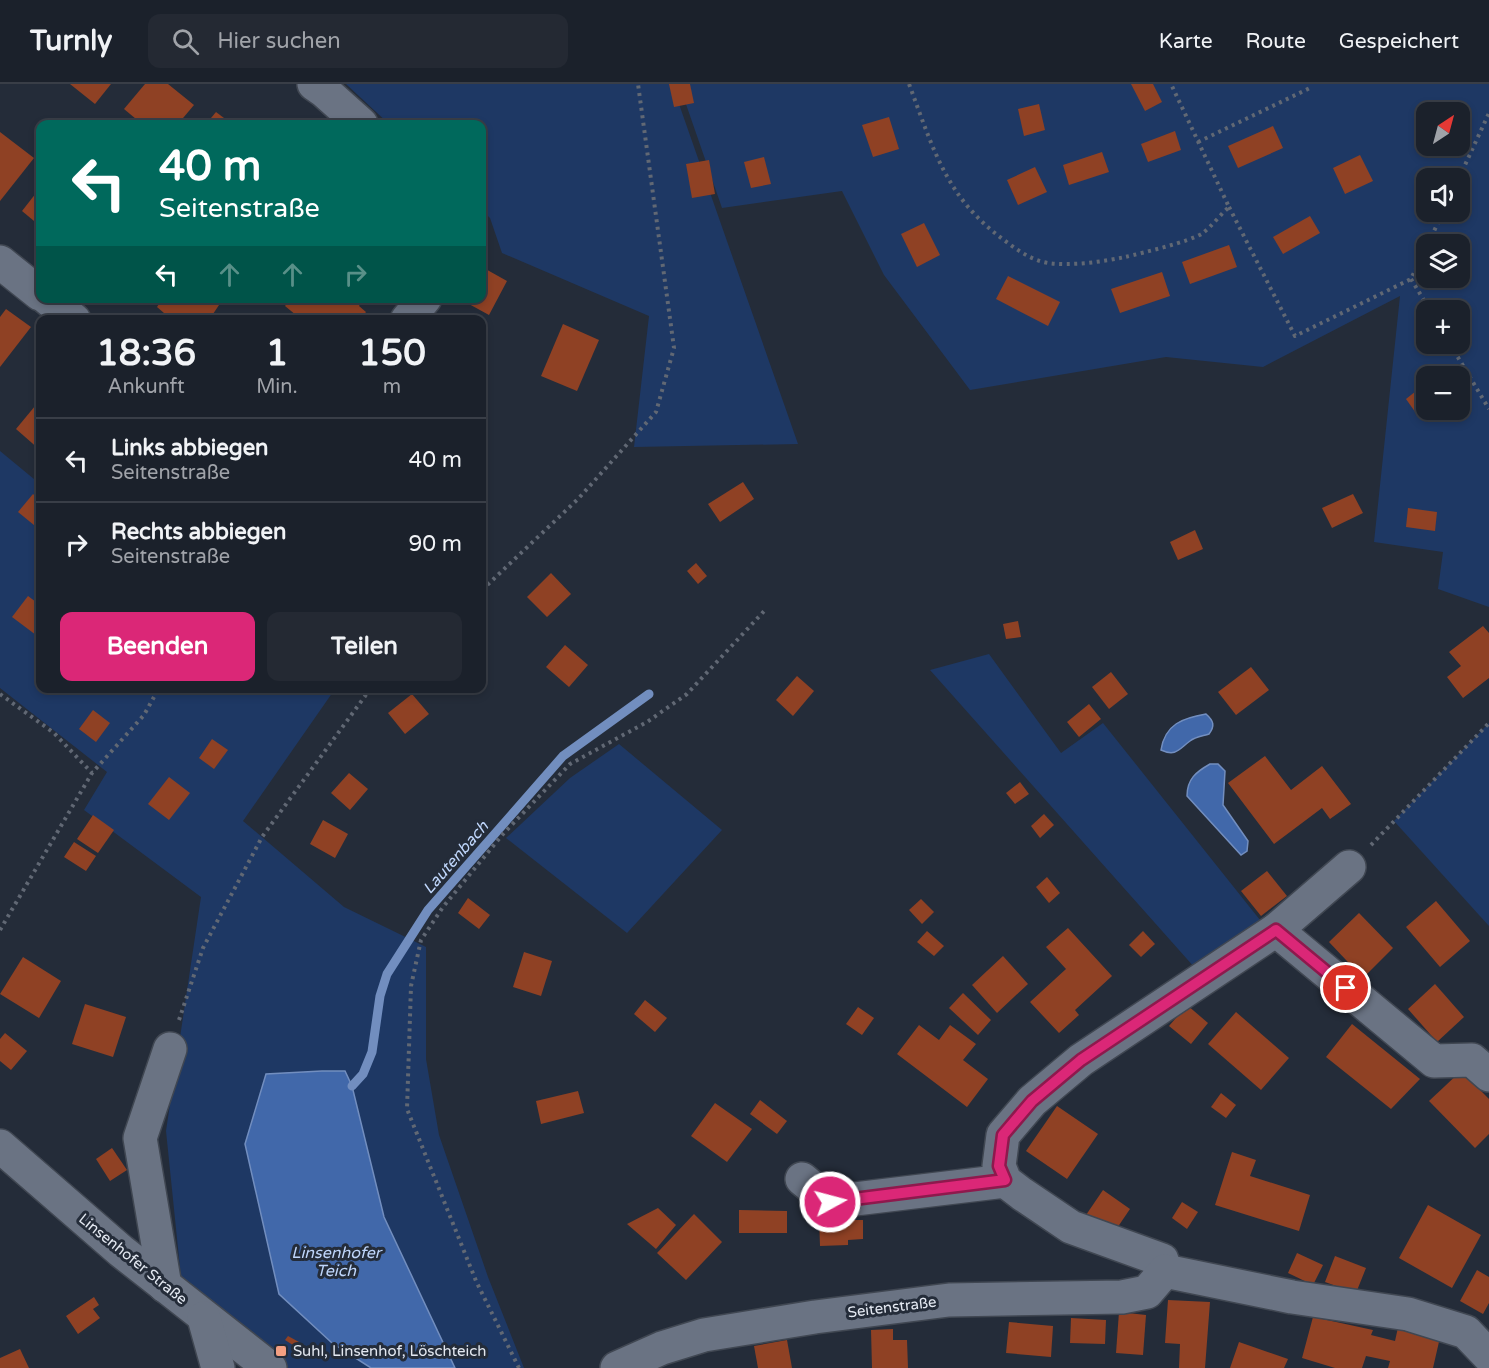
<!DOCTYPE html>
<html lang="de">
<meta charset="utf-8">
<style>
body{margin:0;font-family:"Varela Round",sans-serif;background:#242933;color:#f1f3f6;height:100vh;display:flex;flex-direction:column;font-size:22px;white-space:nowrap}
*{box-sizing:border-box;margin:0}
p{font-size:20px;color:#a0a3a9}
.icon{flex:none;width:33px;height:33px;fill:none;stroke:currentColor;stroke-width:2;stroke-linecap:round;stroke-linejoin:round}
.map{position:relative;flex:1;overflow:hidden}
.sheet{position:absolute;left:36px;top:231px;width:450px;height:378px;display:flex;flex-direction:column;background:#1b212b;border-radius:12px;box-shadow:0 3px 9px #0003,0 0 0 2px #393e47}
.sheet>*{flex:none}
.hud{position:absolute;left:36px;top:36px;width:450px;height:183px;border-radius:12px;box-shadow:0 3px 9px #0003,0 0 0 2px #393e47;background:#00695c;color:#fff;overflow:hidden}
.needle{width:39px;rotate:36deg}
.tools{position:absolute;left:1416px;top:18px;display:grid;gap:12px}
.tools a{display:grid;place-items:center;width:54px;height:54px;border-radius:12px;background:#1b212b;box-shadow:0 3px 9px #0003,0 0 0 2px #393e47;font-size:30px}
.pin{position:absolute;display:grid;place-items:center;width:51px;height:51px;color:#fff;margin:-26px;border:3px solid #fff;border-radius:50%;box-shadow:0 2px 6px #0007}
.me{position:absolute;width:66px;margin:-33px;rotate:83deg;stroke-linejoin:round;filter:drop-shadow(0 0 4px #0008)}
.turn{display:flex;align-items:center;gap:21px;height:126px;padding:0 24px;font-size:27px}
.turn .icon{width:78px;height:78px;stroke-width:2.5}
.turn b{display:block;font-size:42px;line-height:51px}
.lanes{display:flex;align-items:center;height:57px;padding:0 24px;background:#0003;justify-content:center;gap:30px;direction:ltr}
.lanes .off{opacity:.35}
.eta{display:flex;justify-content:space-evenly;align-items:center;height:102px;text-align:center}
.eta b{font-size:36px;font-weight:700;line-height:42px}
.action{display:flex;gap:12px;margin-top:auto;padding:12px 24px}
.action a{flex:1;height:69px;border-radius:12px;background:#db2777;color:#fff;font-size:24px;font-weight:700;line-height:69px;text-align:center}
.action a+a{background:#242933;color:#f1f3f6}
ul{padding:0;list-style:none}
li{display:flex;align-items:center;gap:18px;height:84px;padding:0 24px;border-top:2px solid #393e47}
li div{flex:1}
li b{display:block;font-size:22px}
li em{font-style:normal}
header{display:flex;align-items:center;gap:36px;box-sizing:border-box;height:84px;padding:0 30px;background:#1b212b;border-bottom:2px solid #393e47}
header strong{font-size:28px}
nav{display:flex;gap:33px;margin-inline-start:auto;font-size:21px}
.search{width:420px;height:54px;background:#242933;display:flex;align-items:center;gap:15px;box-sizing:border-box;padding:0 21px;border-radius:12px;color:#a0a3a9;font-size:22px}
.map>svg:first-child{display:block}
.green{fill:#1e3864;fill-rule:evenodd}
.water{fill:#4168aa;stroke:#728ebf;stroke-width:1.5}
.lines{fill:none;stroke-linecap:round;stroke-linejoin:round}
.stream{stroke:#728ebf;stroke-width:9}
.building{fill:#8f4124}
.minor-casing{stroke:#404752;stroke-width:36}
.path{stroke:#616874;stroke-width:4;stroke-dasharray:3 4.5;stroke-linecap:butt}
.minor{stroke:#6a7383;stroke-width:33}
.route-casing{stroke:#8e194d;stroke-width:15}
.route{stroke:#db2777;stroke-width:10}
.poi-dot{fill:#f39f82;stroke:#242c39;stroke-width:2}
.labels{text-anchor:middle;stroke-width:6;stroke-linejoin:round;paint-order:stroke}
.street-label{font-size:15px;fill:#e3e8f1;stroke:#242c39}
.poi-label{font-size:15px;fill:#e3e8f1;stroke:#242c39;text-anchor:start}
.water-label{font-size:16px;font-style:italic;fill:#bfd6fb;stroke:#242c39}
</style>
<header>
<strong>Turnly</strong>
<div class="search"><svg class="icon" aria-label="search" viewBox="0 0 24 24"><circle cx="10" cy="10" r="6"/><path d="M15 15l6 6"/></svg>Hier suchen</div>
<nav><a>Karte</a><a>Route</a><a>Gespeichert</a></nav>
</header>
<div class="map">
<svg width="1489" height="1284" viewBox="0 0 1489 1284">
<rect width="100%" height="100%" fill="#242c39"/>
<g class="green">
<path d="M 346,0 L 672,0 L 798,360 L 634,363 L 649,232 L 502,169 L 490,134 L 482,126 L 482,40 L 389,40 Z"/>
<path d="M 679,0 L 1489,0 L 1489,523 L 1438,505 L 1443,468 L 1374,458 L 1400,212 L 1263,283 L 1166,273 L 970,306 L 884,191 L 842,107 L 722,124 ZM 1426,28 L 1460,28 L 1460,62 L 1426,62 ZM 1426,94 L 1460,94 L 1460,128 L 1426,128 ZM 1426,160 L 1460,160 L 1460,194 L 1426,194 ZM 1426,226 L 1460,226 L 1460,260 L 1426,260 ZM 1426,292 L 1460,292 L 1460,326 L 1426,326 Z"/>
<path d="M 0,367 L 40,400 L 40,604 L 335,605 L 243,737 L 344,823 L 426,863 L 426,975 L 439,1051 L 488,1193 L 524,1284 L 455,1284 L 384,1133 L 352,1002 L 344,987 L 266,990 L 279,1210 L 332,1259 L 371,1284 L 270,1284 L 182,1203 L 166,1047 L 201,813 L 84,726 L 107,688 L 0,604 Z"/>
<path d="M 989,570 L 1061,669 L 1103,639 L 1260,836 L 1195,884 L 930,586 Z"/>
<path d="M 1489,639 L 1489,842 L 1394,737 Z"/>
<path d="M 619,660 L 722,746 L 627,849 L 506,754 L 570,694 Z"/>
</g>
<g class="water">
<path d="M 1206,630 C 1214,637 1215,642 1209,650 C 1203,652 1195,653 1190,657 C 1179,665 1176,673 1161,666 C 1165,640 1183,634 1206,630 Z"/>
<path d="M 1210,680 L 1218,680 L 1225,687 L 1223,721 L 1248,757 L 1247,767 L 1241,771 L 1187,712 C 1187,695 1196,688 1210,680 Z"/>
<path d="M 322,987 L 345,987 L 352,1002 L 384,1133 L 455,1284 L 371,1284 L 332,1259 L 279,1210 L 245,1060 L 266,990 Z"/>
</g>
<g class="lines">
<path class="stream" d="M 352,1002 L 363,990 L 372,968 L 380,912 L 387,890 L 428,826 L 563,672 L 649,610"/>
</g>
<g class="building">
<path d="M 70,0 L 111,0 L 95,20 Z"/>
<path d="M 145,0 L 168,0 L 194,21 L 178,40 L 142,40 L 124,25 Z"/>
<path d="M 669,0 L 690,0 L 694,19 L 674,23 Z"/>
<path d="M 1131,0 L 1153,0 L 1162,18 L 1145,27 Z"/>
<path d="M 1039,20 L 1045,46 L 1024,52 L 1018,25 Z"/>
<path d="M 216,28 L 232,40 L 206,40 Z"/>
<path d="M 889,33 L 899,65 L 873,73 L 862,41 Z"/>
<path d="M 1273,42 L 1283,64 L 1238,84 L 1228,62 Z"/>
<path d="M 1175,47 L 1181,66 L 1148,78 L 1141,60 Z"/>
<path d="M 0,48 L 34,74 L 0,117 Z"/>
<path d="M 1102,68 L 1109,88 L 1069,101 L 1063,81 Z"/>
<path d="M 1360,71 L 1373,97 L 1345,110 L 1333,84 Z"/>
<path d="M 764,73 L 771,100 L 751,104 L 744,78 Z"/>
<path d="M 709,76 L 715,110 L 692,114 L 686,80 Z"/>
<path d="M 1035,83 L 1047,108 L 1018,121 L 1007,96 Z"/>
<path d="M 40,104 L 40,142 L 22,127 Z"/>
<path d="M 1310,132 L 1320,149 L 1283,170 L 1273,153 Z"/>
<path d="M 924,139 L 940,171 L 917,183 L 901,150 Z"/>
<path d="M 1229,161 L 1237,183 L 1190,200 L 1182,178 Z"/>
<path d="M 482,183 L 507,197 L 489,231 L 458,214 L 482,214 Z"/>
<path d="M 1162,188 L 1170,212 L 1120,229 L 1111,205 Z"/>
<path d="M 1008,192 L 1060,218 L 1048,242 L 996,215 Z"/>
<path d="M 163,214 L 217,214 L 221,218 L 209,236 L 159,236 L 164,229 L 157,223 Z"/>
<path d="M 291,214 L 364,214 L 359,222 L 366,228 L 360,236 L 302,236 L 285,222 Z"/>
<path d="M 6,225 L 31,243 L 0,283 L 0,233 Z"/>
<path d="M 563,240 L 599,256 L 577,307 L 541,292 Z"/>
<path d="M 1426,299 L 1426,325 L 1418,332 L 1406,315 Z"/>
<path d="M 40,316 L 40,366 L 16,345 Z"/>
<path d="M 743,398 L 754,415 L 720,438 L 708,420 Z"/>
<path d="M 33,410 L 40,416 L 40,446 L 18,428 Z"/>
<path d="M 1353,410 L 1363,429 L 1332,444 L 1322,424 Z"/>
<path d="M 1408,424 L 1437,428 L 1435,447 L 1406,443 Z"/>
<path d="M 1195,446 L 1203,465 L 1178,476 L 1170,458 Z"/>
<path d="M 696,479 L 707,492 L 698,500 L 687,487 Z"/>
<path d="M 551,489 L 571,510 L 547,533 L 527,513 Z"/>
<path d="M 28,512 L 40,521 L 40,554 L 12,533 Z"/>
<path d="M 1018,537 L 1021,553 L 1006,555 L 1003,540 Z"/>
<path d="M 1483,542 L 1489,549 L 1489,594 L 1463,614 L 1447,593 L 1461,582 L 1449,568 Z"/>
<path d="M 565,561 L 588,581 L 569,603 L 546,583 Z"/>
<path d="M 1251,583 L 1269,606 L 1236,631 L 1218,608 Z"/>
<path d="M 1111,588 L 1128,610 L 1109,625 L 1092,603 Z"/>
<path d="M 797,592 L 814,607 L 793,632 L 776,616 Z"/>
<path d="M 412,610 L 429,630 L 405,650 L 388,629 Z"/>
<path d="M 1089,620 L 1101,635 L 1079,653 L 1067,638 Z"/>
<path d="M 93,626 L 110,639 L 96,658 L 79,645 Z"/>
<path d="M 212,655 L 228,666 L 214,685 L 199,674 Z"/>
<path d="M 1265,672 L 1291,706 L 1322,682 L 1351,720 L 1330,735 L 1322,724 L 1274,760 L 1228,699 Z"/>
<path d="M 349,689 L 368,705 L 350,726 L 331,709 Z"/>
<path d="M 169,693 L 190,709 L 169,736 L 148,720 Z"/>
<path d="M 1020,698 L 1029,710 L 1015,720 L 1006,709 Z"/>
<path d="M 1044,730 L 1054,741 L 1040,754 L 1031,742 Z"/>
<path d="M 93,731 L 114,746 L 98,769 L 77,755 Z"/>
<path d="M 323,736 L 348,750 L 335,774 L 310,760 Z"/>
<path d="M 74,758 L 96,772 L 86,787 L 64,773 Z"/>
<path d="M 1267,787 L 1287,812 L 1261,832 L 1241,807 Z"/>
<path d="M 1047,793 L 1060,809 L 1049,819 L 1036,803 Z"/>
<path d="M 468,814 L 490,831 L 479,845 L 458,829 Z"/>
<path d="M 921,815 L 934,828 L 922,840 L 909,826 Z"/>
<path d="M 1436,817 L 1470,857 L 1440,883 L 1406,843 Z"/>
<path d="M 1359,829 L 1393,864 L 1363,894 L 1329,858 Z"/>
<path d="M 1068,844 L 1112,892 L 1075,926 L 1079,931 L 1059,949 L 1030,918 L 1066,885 L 1046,863 Z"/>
<path d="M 927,847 L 944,862 L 934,872 L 917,858 Z"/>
<path d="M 1143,847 L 1155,860 L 1141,873 L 1129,861 Z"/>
<path d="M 524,868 L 552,877 L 541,912 L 513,903 Z"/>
<path d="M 1003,872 L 1028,900 L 997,929 L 972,901 Z"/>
<path d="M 23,873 L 61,897 L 39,934 L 0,910 Z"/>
<path d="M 1435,900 L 1464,933 L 1437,958 L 1408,925 Z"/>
<path d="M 963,909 L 991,936 L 978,951 L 949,924 Z"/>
<path d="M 645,916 L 667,934 L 655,948 L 634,930 Z"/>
<path d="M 85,920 L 126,933 L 113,973 L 72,960 Z"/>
<path d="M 1187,921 L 1208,939 L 1191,960 L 1169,942 Z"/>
<path d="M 858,923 L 874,934 L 862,951 L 846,940 Z"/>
<path d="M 1236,928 L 1289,974 L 1261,1006 L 1208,960 Z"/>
<path d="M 1352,940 L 1420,995 L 1391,1025 L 1326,973 Z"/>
<path d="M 919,941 L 939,956 L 950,941 L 976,960 L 963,976 L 988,995 L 967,1023 L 897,970 Z"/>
<path d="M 5,949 L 27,967 L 11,986 L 0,977 L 0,955 Z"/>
<path d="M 1461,987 L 1489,1015 L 1489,1050 L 1475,1064 L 1429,1017 Z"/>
<path d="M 578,1007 L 584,1029 L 541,1040 L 536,1017 Z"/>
<path d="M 1221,1009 L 1236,1021 L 1226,1034 L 1211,1023 Z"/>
<path d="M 760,1016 L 787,1037 L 777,1050 L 750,1030 Z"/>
<path d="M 715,1019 L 752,1045 L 727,1078 L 691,1052 Z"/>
<path d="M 1057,1022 L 1098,1050 L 1067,1095 L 1026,1067 Z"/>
<path d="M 112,1064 L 127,1086 L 110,1097 L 96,1075 Z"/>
<path d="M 1232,1068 L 1256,1076 L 1250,1092 L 1310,1111 L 1299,1147 L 1215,1121 Z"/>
<path d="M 1103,1106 L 1130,1125 L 1113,1150 L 1086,1131 Z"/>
<path d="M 1182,1118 L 1198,1128 L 1187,1145 L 1172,1134 Z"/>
<path d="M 1428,1121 L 1481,1151 L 1452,1204 L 1399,1174 Z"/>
<path d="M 658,1124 L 676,1141 L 656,1165 L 627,1140 Z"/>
<path d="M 739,1126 L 787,1127 L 787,1149 L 739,1149 Z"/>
<path d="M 694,1130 L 722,1158 L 686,1196 L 657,1169 Z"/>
<path d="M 847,1133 L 847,1136 L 863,1136 L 863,1155 L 848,1156 L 848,1161 L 820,1162 L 819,1134 Z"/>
<path d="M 1297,1169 L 1323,1181 L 1313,1201 L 1288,1189 Z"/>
<path d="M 1335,1172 L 1366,1184 L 1356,1209 L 1325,1198 Z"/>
<path d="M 1477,1186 L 1489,1193 L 1489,1219 L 1483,1230 L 1460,1217 Z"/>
<path d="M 94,1213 L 99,1221 L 93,1225 L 100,1234 L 78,1250 L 66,1232 Z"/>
<path d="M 1168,1216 L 1210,1218 L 1205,1284 L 1179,1284 L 1180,1260 L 1165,1259 Z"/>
<path d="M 1119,1228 L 1146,1231 L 1143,1271 L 1116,1269 Z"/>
<path d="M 1313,1233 L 1373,1246 L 1371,1251 L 1395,1257 L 1399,1239 L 1441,1249 L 1433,1284 L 1388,1284 L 1390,1277 L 1366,1272 L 1362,1284 L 1335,1284 L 1302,1274 Z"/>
<path d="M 1071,1234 L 1106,1236 L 1105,1260 L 1070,1259 Z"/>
<path d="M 1009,1238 L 1053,1242 L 1051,1273 L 1006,1269 Z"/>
<path d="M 893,1245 L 893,1256 L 907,1256 L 908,1284 L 872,1284 L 871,1246 Z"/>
<path d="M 288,1252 L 299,1258 L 296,1263 L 285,1256 Z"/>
<path d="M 787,1256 L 792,1284 L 758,1284 L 754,1262 Z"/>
<path d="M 1239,1258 L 1288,1275 L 1284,1284 L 1230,1284 Z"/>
<path d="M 20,1265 L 29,1284 L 0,1284 L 0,1274 Z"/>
</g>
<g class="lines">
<defs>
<g id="minor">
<path d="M 314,0 L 324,7 L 361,40"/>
<path d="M 0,178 L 40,210"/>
<path d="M 47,214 L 74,236"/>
<path d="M 407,236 L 425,214"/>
<path d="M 1276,846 L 1434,977 L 1472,976 L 1489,991"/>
<path d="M 0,1062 L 121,1167 L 270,1284"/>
<path d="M 802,1095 L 830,1118 L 1005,1097"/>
<path d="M 1165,1187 L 1162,1176 L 1071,1143 L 1022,1110 L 1005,1097 L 999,1082 L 1003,1051 L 1032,1017 L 1081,976 L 1276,846 L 1349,783"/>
<path d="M 165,1202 L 140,1054 L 170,965"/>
<path d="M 204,1234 L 218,1284"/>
<path d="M 617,1284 L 662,1264 L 704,1251 L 815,1233 L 949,1216 L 1122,1213 L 1147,1208 L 1165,1187 L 1292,1213 L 1408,1230 L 1466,1248 L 1489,1272"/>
</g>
</defs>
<use href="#minor" class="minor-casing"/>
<g class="path">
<path d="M 909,0 C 933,64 946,114 1004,156 C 1017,166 1031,176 1048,179 C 1072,182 1101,178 1125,173 C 1142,169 1189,158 1203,149 C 1212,142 1220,131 1229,123 L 1171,0"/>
<path d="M 1198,58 L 1312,3"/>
<path d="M 1459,94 L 1489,29"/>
<path d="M 1229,123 L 1295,252 L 1411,195 L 1426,163"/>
<path d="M 1428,160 L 1443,128"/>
<path d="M 1411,195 L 1430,226"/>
<path d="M 1450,260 L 1489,325"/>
<path d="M 482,506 L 578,415 L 656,328 L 674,264 L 638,0"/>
<path d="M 0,610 L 54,649 L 92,689"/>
<path d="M 1371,761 L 1489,639"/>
<path d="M 0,846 L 92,689 L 144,631 L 159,604"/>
<path d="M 179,936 L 203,864 L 262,753 L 371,604"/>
<path d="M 519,1284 L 476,1197 L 407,1025 L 411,902 L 421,856 L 443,823 L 503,750 L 570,680 L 647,638 L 687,610 L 766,525"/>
</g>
<use href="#minor" class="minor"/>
</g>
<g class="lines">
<defs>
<path id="route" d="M 830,1118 L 1005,1096 L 999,1082 L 1003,1051 L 1032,1017 L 1081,976 L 1276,846 L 1346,904"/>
</defs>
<use href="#route" class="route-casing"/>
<use href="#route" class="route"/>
</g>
<rect class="poi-dot" x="275" y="1261" width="12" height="12" rx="3"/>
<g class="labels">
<g class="street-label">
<text transform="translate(133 1175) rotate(39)" y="5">Linsenhofer Straße</text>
<text transform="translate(892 1223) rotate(-7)" y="5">Seitenstraße</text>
</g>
<g class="poi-label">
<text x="293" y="1272">Suhl, Linsenhof, Löschteich</text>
</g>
<g class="water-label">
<text transform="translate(455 773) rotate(-49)" y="6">Lautenbach</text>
<text x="336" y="1174">Linsenhofer<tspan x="336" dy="18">Teich</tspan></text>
</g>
</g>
</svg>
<div class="tools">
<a><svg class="needle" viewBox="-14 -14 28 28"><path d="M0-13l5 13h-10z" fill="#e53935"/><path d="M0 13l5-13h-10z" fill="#a0a3a9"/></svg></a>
<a><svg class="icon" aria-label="sound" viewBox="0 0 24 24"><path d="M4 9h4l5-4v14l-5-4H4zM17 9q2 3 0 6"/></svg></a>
<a><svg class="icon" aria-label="layers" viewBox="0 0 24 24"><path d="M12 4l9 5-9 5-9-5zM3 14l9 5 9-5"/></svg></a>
<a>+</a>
<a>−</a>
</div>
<div class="pin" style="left:1346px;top:904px;background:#d93025"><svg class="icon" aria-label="arrive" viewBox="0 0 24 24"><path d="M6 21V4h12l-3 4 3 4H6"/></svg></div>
<svg class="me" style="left:830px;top:1118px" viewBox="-20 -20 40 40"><circle r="17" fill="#db2777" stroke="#fff" stroke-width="3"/><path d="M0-11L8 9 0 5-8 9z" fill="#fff"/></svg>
<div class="hud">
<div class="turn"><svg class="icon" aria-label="left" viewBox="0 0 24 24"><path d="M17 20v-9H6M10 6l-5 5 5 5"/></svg><div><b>40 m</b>Seitenstraße</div></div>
<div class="lanes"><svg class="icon" aria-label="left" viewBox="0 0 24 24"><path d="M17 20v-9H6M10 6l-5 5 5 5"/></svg><svg class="icon off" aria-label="ahead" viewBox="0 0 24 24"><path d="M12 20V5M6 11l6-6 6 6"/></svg><svg class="icon off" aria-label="ahead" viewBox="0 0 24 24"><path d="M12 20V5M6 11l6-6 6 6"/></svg><svg class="icon off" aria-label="right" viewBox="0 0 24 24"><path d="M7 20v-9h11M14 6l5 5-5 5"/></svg></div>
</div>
<section class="sheet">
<div class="eta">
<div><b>18:36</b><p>Ankunft</p></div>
<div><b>1</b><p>Min.</p></div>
<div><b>150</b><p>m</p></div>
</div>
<ul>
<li><svg class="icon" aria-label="left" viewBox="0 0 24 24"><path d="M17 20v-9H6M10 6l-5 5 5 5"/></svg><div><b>Links abbiegen</b><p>Seitenstraße</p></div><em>40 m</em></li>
<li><svg class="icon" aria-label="right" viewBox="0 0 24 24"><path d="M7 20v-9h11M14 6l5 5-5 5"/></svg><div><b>Rechts abbiegen</b><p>Seitenstraße</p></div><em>90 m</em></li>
</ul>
<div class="action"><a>Beenden</a><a>Teilen</a></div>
</section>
</div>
